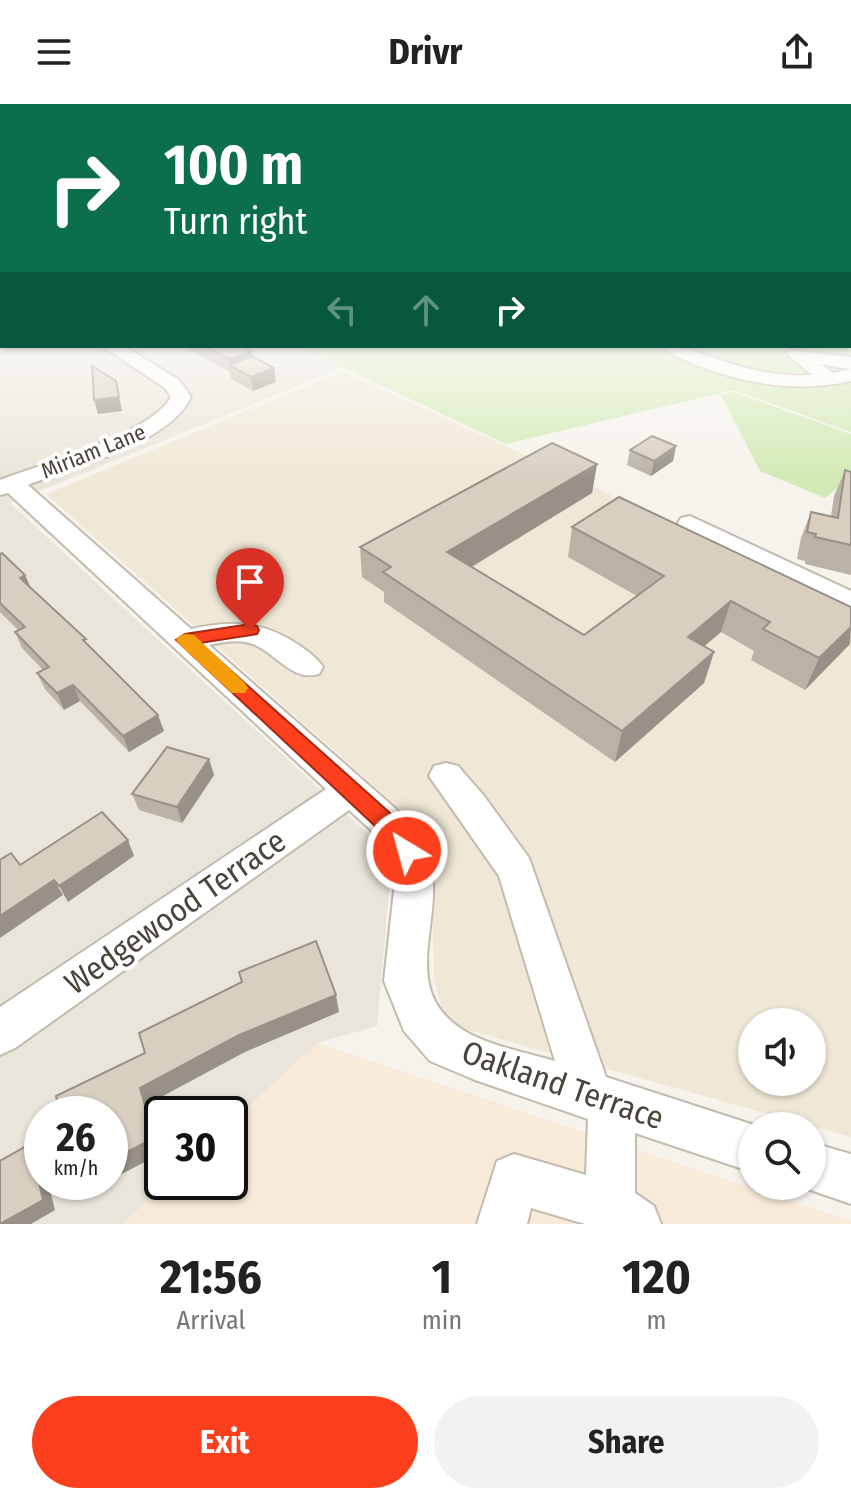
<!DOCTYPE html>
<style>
body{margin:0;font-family:"Fira Sans Condensed",sans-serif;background:#f2f2f2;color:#222;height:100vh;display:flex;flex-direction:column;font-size:30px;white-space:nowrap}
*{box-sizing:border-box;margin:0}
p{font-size:26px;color:#767676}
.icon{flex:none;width:44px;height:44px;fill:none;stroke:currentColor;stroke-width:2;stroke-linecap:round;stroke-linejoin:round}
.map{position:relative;height:1120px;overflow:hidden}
.details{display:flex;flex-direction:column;background:#fff;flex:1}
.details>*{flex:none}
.banner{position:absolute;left:0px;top:0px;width:852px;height:244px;box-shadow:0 2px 6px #0004;background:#0b6e4f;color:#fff;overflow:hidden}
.buttons{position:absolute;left:738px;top:904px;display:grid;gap:16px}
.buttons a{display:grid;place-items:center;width:88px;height:88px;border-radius:50%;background:#fff;box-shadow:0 2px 6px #0004;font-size:40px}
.speed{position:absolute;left:24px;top:992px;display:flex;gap:16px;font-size:40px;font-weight:700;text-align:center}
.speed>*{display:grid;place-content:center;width:104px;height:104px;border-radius:50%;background:#fff;box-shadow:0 2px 6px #0004;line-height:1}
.speed small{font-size:20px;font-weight:400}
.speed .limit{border:4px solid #111;border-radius:12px;background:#fff;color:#111}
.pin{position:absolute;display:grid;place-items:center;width:68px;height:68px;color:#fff;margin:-82px -34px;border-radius:50% 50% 50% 0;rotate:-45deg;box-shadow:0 0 8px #0007}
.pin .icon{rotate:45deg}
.me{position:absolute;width:88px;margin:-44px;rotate:323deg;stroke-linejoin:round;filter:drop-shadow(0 0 6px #0008)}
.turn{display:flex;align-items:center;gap:28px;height:168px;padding:0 32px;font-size:36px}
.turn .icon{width:104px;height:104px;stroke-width:2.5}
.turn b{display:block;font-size:56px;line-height:68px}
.lanes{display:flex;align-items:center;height:76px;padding:0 32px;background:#0003;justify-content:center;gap:40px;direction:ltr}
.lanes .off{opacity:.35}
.eta{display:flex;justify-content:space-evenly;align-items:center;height:136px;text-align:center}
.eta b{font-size:48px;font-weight:700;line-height:56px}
.primary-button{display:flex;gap:16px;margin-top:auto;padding:16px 32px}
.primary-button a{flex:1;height:92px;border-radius:48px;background:#fc3f1d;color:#fff;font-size:32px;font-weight:700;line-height:92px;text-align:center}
.primary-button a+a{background:#f2f2f2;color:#222}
header{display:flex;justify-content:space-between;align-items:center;height:104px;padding:0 32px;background:#fff;font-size:36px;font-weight:700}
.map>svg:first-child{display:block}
.residential{fill:#eae5da;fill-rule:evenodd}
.commercial{fill:#f7ead8}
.education{fill:#efe8d6;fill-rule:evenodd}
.green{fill:#d2eab5}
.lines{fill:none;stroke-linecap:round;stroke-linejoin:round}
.minor-casing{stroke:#c2bbae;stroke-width:4}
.minor{fill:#fff;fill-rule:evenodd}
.wall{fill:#bab2a6}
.shaded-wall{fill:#979187}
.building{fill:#d8cfc1;stroke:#979187;stroke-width:2}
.route{fill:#fc3f1d;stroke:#a42913;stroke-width:2}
.slow{fill:#f59e0b}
.labels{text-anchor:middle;stroke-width:8;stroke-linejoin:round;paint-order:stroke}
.far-street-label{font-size:22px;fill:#4b4439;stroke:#fff}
.near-street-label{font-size:32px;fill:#4b4439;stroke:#fff}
</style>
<header><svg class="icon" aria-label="menu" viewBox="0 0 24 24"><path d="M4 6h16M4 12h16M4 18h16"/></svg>Drivr<svg class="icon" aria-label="share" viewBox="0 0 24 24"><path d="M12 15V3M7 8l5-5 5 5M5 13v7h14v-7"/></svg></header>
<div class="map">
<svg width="851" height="1120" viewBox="0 0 851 1120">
<rect width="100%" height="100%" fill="#f6f3ec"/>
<path class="residential" d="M 0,220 L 2,242 L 297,242 L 342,264 L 10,399 L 376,737 L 389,785 L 377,922 L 317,939 L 230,1020 L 230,1010 L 162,1010 L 162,1078 L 168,1078 L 123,1120 L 0,1120 ZM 42,1010 L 110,1010 L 110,1078 L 42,1078 Z"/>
<path class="commercial" d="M 317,939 L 851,1117 L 851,1120 L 123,1120 L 168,1078 L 230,1078 L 230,1020 Z"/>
<path class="education" d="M 343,267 L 610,390 L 614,398 L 851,512 L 851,1033 L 457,923 L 442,905 L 434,875 L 431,749 L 412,716 L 46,390 ZM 752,918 L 812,918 L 812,978 L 752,978 Z"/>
<g class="green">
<path d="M 851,220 L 851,328 L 733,286 L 506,340 L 297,242 L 850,242 Z"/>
<path d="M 734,288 L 851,330 L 851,373 L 825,394 L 760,367 L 721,291 Z"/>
</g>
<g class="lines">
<defs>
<g id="minor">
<rect x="850" y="220" width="1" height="8"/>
<path d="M 102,242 L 124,242 L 179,276 L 191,293 C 170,339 74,363 28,381 L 191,525 C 232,516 264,517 300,542 C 309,548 317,554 323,563 L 319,570 C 292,578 276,549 253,540 C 239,535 223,538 209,541 L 396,705 C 413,727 432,749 433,780 C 435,834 405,889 463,926 C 486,941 528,949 555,957 L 499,772 L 429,672 L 434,662 L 446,659 L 458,662 L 484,692 L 529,754 L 606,973 L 757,1022 L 752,1022 L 752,1068 L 635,1029 L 635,1089 L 654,1102 L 661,1120 L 585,1120 L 531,1104 L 527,1120 L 477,1120 L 497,1057 L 514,1050 L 586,1071 L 588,1015 L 475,976 L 430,957 L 404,927 L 384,877 L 395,778 L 390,752 L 370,725 L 349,706 L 15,944 L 0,951 L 0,903 L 326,685 L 8,389 L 0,391 L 0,376 C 40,361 153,329 171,293 L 165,284 Z"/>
<path d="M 662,242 C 687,242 700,250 723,257 C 752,267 782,273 812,271 L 787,250 L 789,246 L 851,253 L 851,265 L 820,260 L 833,269 L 851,265 L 851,277 C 798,289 744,280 694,260 C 683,255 670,251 662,242 Z"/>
<path d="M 690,412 L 851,487 L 851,507 L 681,424 L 678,419 L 681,414 Z"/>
<path d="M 812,1039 L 851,1050 L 851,1100 L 799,1082 L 812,1082 Z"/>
</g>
</defs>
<use href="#minor" class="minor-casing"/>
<use href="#minor" class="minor"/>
</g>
<g class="wall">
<path d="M 182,242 L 242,242 L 276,278 L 253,287 L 231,275 L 230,268 Z"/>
<path d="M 676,342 L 673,357 L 651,372 L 627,361 L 630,346 Z"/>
<path d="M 597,360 L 592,389 L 472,463 L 584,531 L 637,492 L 568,453 L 572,423 L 850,540 L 805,586 L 751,556 L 754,547 L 721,528 L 704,542 L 714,548 L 704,579 L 615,658 L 384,498 L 384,488 L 362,473 L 360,443 Z"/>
<path d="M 845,366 L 851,368 L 851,471 L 805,460 L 805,457 L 797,455 L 801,434 L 811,408 L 831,412 L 834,392 Z"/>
<path d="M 0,450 L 25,471 L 30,483 L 89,542 L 164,627 L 129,648 L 80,597 L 64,606 L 45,585 L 37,569 L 43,566 L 22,544 L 15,528 L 18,526 L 0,508 Z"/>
<path d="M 209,655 L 214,671 L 182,719 L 139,706 L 132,690 Z"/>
</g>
<g class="shaded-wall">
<path d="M 251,247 L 253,260 L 230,261 L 229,255 Z"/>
<path d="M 274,264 L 276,278 L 253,287 L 251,273 Z"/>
<path d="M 116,277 L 122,307 L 98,310 L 94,296 Z"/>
<path d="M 676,342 L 673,357 L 651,372 L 654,357 Z"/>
<path d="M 597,360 L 592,389 L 446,478 L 447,448 Z"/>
<path d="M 25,471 L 32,487 L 20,474 Z"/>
<path d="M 731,497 L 721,528 L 679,564 L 688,533 Z"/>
<path d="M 851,523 L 850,540 L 805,586 L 819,554 Z"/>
<path d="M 714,548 L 704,579 L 615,658 L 622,627 Z"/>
<path d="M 73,581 L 80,597 L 64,606 L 57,589 Z"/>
<path d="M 158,611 L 164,627 L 129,648 L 123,632 Z"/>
<path d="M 209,655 L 214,671 L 182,719 L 177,703 Z"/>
<path d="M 128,736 L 134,752 L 68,798 L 59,782 Z"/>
<path d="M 54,776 L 63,791 L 0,834 L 0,812 Z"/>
<path d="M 336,891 L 339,908 L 245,948 L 150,999 L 162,1044 L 162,1049 L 110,1076 L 110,1057 L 140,984 L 239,931 Z"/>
<path d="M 30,1040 L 42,1052 L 42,1078 L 48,1078 L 55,1106 L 31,1120 L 1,1120 Z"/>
<path d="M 76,1078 L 107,1078 L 87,1089 Z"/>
</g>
<g class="building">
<path d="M 204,242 L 242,242 L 251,247 L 229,255 Z"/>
<path d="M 252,252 L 274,264 L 251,273 L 229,261 Z"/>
<path d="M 92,262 L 116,277 L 119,293 L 94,296 Z"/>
<path d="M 652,332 L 676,342 L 654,357 L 630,346 Z"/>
<path d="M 552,339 L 597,360 L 447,448 L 584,531 L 664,472 L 572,423 L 619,393 L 851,503 L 851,523 L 819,554 L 763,525 L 770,518 L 731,497 L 688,533 L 714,548 L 622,627 L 383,468 L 391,463 L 360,443 Z"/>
<path d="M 845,366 L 851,368 L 851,441 L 815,433 L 816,430 L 807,428 L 811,408 L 838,414 Z"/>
<path d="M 2,449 L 25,471 L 20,474 L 86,535 L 83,536 L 158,611 L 123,632 L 73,581 L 57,589 L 37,569 L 49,563 L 15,528 L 25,523 L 0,499 L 0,450 Z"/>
<path d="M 167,643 L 209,655 L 177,703 L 132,690 Z"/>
<path d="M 102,708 L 128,736 L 59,782 L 54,776 L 0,812 L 0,756 L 11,749 L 20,761 Z"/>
<path d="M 316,837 L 336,891 L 239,931 L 140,984 L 154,1034 L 110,1057 L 110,1010 L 60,1010 L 56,992 L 145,949 L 139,929 L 242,878 L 239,868 Z"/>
<path d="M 30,1040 L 43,1096 L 0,1120 L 0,1057 Z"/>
</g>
<linearGradient id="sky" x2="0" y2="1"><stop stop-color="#8fc1ec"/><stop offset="0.59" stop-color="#fbfaf6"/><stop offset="1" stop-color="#fbfaf6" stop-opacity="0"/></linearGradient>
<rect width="851" height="376" fill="url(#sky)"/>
<path class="route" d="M 250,520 L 257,522 L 259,526 L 257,530 L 200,539 L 390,709 L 418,747 L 415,754 C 396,760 385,735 375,722 L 176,536 L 185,530 Z"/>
<path class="slow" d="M 185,530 L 194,531 L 245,579 L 248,584 L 245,589 L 232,589 L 179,540 L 176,536 L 179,532 Z"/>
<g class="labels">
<g class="far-street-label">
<text transform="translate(93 347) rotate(-22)" y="8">Miriam Lane</text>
</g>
<g class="near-street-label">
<text transform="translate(175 808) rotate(-35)" y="11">Wedgewood Terrace</text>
<text transform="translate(563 981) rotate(19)" y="11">Oakland Terrace</text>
</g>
</g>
</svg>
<div class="buttons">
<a><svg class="icon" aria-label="sound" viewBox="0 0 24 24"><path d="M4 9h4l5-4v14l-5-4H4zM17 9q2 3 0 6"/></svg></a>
<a><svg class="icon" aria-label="search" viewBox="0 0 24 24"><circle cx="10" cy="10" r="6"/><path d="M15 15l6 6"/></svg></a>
</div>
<div class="speed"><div>26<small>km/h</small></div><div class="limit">30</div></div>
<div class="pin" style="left:250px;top:526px;background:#d93025"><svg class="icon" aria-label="arrive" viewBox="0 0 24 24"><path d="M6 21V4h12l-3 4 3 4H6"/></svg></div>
<svg class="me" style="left:407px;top:747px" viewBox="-20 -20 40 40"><circle r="17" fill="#fc3f1d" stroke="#fff" stroke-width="3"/><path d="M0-11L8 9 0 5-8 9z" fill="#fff"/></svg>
<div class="banner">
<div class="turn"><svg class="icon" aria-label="right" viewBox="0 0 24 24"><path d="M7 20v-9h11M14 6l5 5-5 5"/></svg><div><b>100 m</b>Turn right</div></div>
<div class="lanes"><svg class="icon off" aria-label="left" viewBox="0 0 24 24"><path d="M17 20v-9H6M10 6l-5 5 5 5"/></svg><svg class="icon off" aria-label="ahead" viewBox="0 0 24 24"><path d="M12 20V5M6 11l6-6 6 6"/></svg><svg class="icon" aria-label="right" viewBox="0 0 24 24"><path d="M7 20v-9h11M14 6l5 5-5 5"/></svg></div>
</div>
</div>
<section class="details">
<div class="eta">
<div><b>21:56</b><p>Arrival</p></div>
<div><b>1</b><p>min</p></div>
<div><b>120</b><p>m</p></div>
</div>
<div class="primary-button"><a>Exit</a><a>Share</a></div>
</section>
